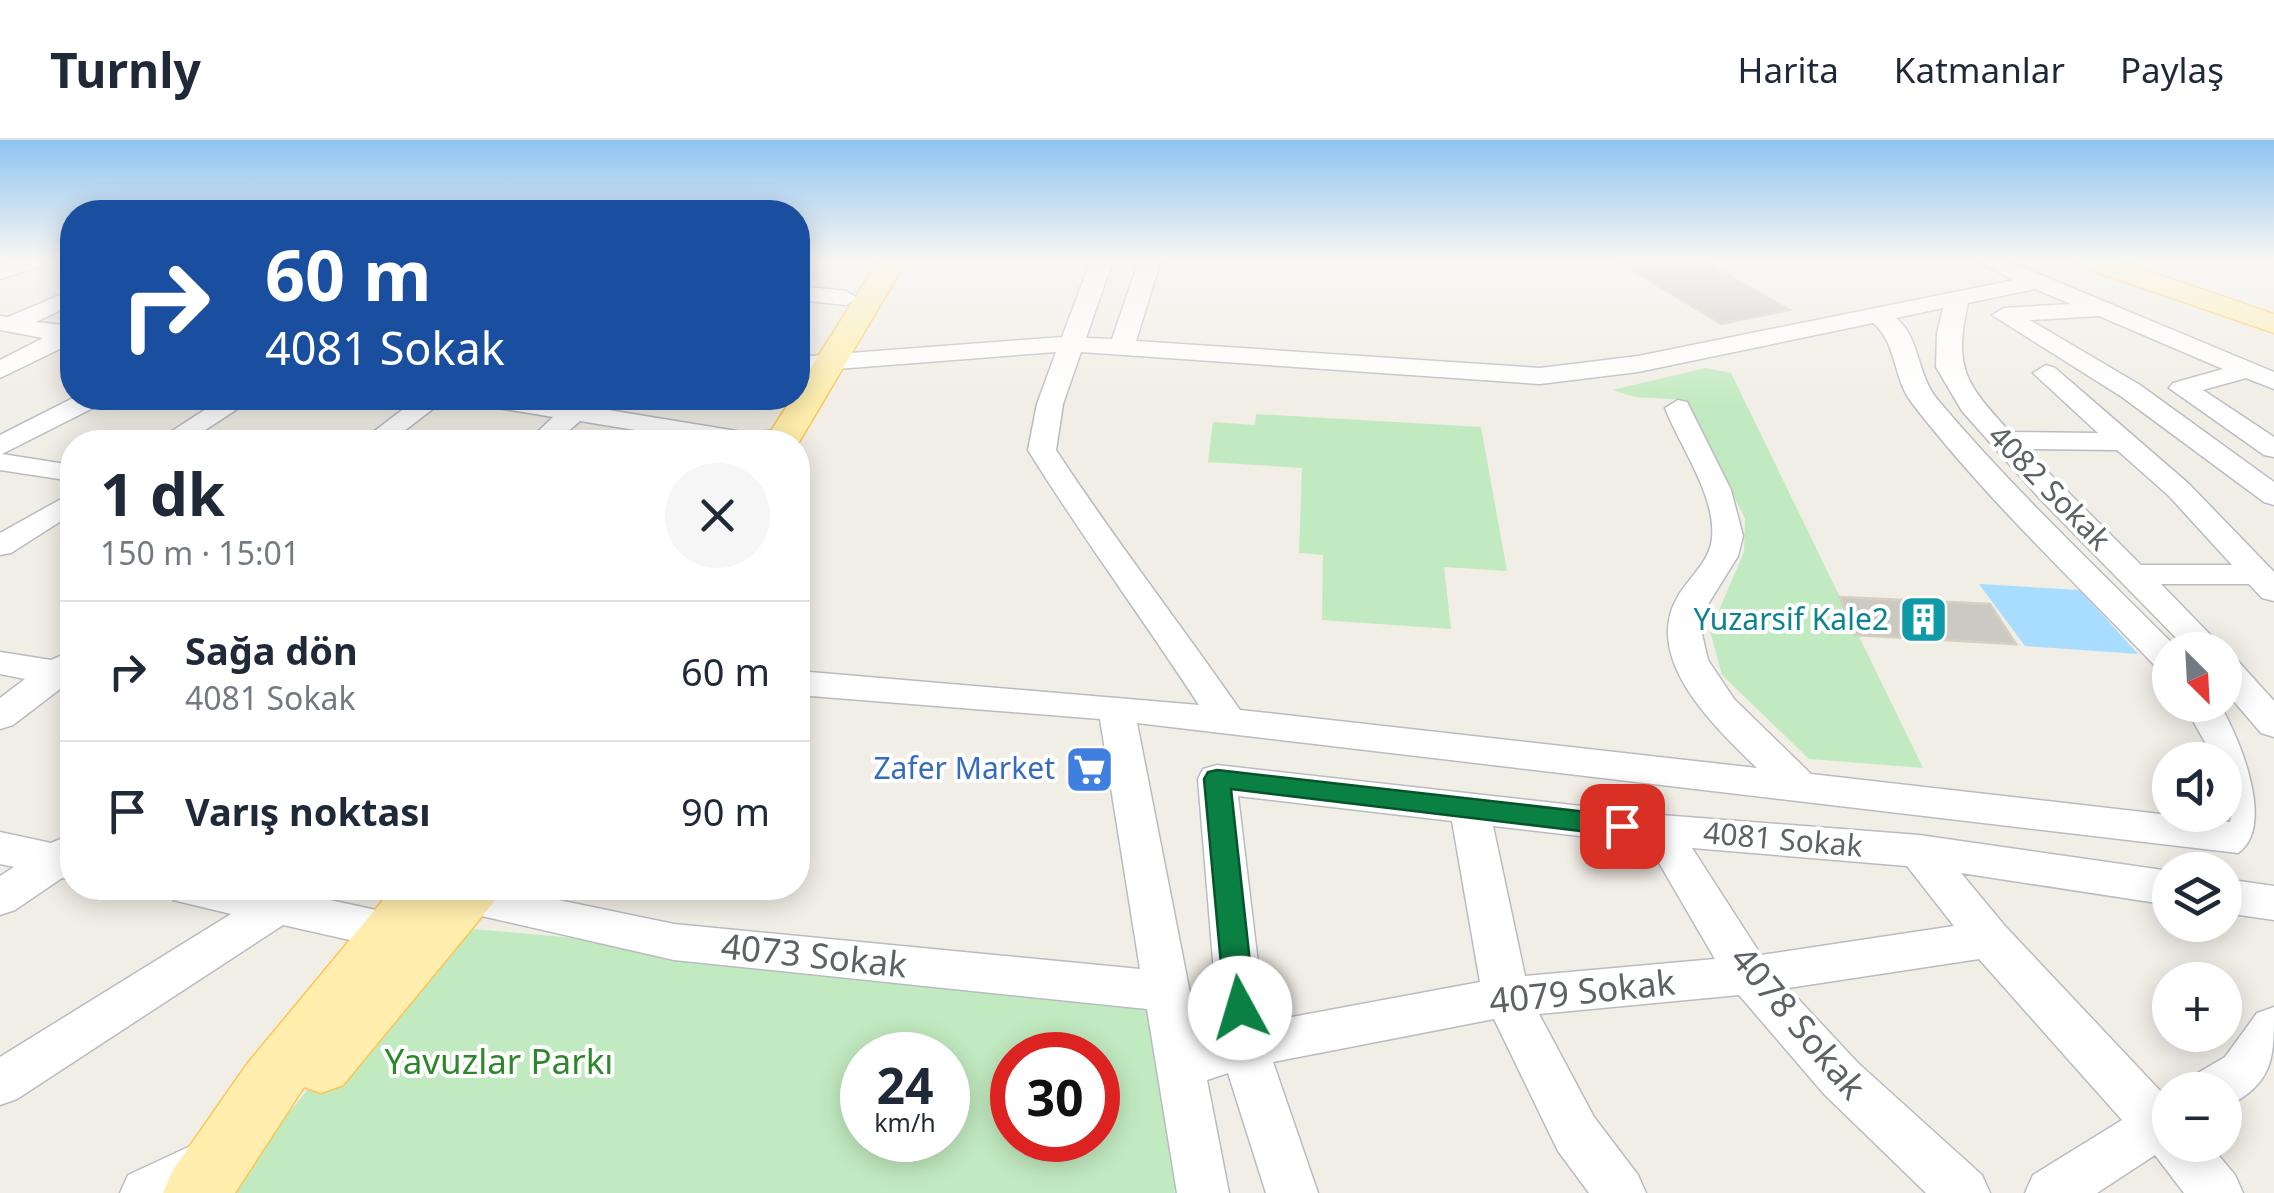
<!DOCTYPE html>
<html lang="tr">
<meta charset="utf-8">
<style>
body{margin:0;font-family:"Noto Sans",sans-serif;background:#f6f6f7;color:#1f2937;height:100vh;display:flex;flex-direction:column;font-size:38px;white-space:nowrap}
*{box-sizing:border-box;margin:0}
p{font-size:32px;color:#747a83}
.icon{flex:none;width:55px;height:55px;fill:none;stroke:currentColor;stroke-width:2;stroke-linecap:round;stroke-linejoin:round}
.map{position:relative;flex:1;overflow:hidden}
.details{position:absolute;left:60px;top:290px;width:750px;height:470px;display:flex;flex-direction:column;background:#fff;border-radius:40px;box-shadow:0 5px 25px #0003}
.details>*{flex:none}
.hud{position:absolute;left:60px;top:60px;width:750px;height:210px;border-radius:40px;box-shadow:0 5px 25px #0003;background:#1a4fa0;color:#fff;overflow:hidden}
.needle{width:65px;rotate:156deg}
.controls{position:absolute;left:2152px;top:492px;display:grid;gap:20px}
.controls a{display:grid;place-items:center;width:90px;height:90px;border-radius:50%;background:#fff;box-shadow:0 5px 25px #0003;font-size:50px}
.speed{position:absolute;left:840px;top:892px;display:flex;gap:20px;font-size:50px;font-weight:700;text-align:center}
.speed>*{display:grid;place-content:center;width:130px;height:130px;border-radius:50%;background:#fff;box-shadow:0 5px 25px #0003;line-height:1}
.speed small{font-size:25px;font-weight:400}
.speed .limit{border:15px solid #d22;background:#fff;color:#111}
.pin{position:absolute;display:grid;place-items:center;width:85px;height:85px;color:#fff;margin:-42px;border-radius:20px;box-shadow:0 5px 15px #0006}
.me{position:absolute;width:110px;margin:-55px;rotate:354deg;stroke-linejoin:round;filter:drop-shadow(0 0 8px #0008)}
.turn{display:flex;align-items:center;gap:35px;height:210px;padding:0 40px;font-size:45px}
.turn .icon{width:130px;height:130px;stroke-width:2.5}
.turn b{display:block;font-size:70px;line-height:85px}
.round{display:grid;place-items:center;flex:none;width:105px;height:105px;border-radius:52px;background:#f6f6f7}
.head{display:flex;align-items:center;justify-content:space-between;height:170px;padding:0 40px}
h1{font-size:60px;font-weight:700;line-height:75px}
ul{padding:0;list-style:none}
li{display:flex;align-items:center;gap:30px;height:140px;padding:0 40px;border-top:2px solid #e0e1e3}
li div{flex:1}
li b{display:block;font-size:38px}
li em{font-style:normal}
header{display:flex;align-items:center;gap:60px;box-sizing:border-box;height:140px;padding:0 50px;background:#fff;border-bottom:2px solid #e0e1e3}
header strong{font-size:48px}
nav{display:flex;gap:55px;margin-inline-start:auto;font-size:35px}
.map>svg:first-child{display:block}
.green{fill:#c2eac0;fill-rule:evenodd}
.water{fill:#a8ddff}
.building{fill:#ccc9c3;stroke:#d6d0c3;stroke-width:2.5}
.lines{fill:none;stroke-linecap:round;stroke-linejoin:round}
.minor-casing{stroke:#b8bcc1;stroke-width:3}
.major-casing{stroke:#fec552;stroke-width:3}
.minor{fill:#fff;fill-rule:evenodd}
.major{fill:#ffeead;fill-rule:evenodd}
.route{fill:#0b8043;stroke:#07532c;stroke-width:2.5}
.labels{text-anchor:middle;stroke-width:8;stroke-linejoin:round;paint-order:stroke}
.street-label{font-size:30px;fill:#5d6268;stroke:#fff}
.culture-label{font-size:30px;fill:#0d838f;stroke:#fff;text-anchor:end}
.shop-label{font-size:30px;fill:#366cbe;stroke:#fff;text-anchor:end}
.near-street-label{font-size:35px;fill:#5d6268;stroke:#fff}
.near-park-label{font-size:35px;fill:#2e872d;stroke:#fff}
</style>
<header>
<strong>Turnly</strong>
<nav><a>Harita</a><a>Katmanlar</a><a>Paylaş</a></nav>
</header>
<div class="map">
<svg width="2274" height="1053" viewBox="0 0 2274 1053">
<rect width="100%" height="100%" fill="#f1eee6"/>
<g class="green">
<path d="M 1706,228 L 1731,233 L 1923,628 L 1809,619 L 1722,535 L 1710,491 L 1744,412 L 1745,379 L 1687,260 L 1635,257 L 1612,250 Z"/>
<path d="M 1256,274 L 1481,287 L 1507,431 L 1444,427 L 1451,489 L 1322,480 L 1323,415 L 1299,413 L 1302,328 L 1208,322 L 1213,282 L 1255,285 Z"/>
<path d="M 440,786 L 1166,851 L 1206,1053 L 224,1053 ZM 862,915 L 948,915 L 948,1000 L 862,1000 ZM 1012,915 L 1098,915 L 1098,1000 L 1012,1000 Z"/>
</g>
<path class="water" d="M 1979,444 L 2080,450 L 2138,514 L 2025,506 Z"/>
<g class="building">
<path d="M 1616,120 L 1701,120 L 1790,170 L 1721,184 Z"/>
<path d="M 1840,457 L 1990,464 L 2016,504 L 1854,495 Z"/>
</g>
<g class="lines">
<defs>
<g id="minor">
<path d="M 14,120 L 46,120 L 43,125 L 0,139 L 0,125 Z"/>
<path d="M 1091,120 L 1113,120 L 1086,198 L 1112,199 L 1139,120 L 1161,120 L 1136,201 L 1540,228 L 1638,216 L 2014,140 L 1975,120 L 2005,120 L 2274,232 L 2274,249 L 2246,238 L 2203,250 L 2274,297 L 2274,317 L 2264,315 L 2169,248 L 2173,243 L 2223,229 L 2099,176 L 2030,180 L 2140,245 L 2274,342 L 2274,365 L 2264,362 L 2122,257 L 1992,175 L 2004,168 L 2071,164 L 2035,149 L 1968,163 C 1953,229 1966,244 2010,292 L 2098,293 L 2033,233 L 2046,225 L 2055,228 L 2189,344 L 2274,432 L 2274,461 L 2262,458 L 2249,444 L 2161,444 L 2225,510 L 2188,510 L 2040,359 L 1962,271 L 1936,227 L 1937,193 L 1943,168 L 1896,178 C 1920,197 1917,235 1937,259 C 2012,348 2097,428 2179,510 L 2170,510 L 2170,532 L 2158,529 C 2075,442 1986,359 1912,263 C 1893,239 1897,202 1873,183 L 1638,232 L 1540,244 L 1081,212 L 1063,264 L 1056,310 C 1114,399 1179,482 1240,570 L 1757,628 C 1717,589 1642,520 1677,458 C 1688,438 1710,422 1712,398 C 1716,355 1680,307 1665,268 L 1678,260 L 1687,262 L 1731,350 L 1743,396 L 1738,416 L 1705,469 L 1702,494 L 1708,520 L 1734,559 L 1811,634 L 2230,682 L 2236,659 L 2225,639 L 2225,620 L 2215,620 L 2184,565 L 2220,565 C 2244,606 2274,689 2238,713 L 1137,583 L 1199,899 L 1219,893 L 1198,639 L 1203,629 L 1217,625 L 1661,675 L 1919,695 L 2170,731 L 2170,765 L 1961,733 L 2005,786 L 2165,956 L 2170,954 L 2170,1005 L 2210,1005 L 2235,1035 L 2243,1053 L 2184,1053 L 2155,1015 L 2097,1053 L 2025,1053 L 2033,1035 L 2122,980 L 1979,819 L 1788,848 L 1858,923 L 1982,1035 L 1990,1053 L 1926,1053 L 1824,954 L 1739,855 L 1539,874 L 1594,977 L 1638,1035 L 1646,1053 L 1589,1053 L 1558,1011 L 1494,879 L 1273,922 L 1318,1053 L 1266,1053 L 1228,933 L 1207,940 L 1229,1053 L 1177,1053 L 1147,869 L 674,820 L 451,769 L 445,757 L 450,748 L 501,748 L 674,784 L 1140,829 L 1100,579 L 798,555 L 798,531 L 1199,565 C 1143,479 1082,397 1028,310 L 1037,264 L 1056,212 L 798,232 L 798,217 L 1062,197 ZM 2025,309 L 2117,310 L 2169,356 L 2232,425 L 2141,425 ZM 1238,656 L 1452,681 L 1480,842 L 1265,882 ZM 1493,686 L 1648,704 L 1715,819 L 1525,836 ZM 1692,708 L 1907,726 L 1954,786 L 1761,815 Z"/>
<path d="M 798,146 L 846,151 L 857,158 L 846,165 L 798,160 Z"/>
<path d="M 72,150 L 72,165 L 36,182 L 72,186 L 72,203 L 0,238 L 0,220 L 43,198 L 0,190 L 0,176 L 8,177 Z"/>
<path d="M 73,258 L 105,258 L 101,264 L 2,314 L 72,325 L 72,341 L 0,330 L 0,295 Z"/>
<path d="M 223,258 L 254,258 L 187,302 L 155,302 Z"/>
<path d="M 418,258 L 447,258 L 390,302 L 360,302 Z"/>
<path d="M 473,258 L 531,258 L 569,264 L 576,258 L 599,258 L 601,261 L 596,268 L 749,293 L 785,289 L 799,297 L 795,302 L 708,302 L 580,281 L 556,302 L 527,302 L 553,277 L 486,266 Z"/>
<path d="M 72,353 L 72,374 L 11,413 L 0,415 L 0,393 Z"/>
<path d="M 72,511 L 72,545 L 64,546 L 13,585 L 0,589 L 0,558 L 25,539 L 0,534 L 0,512 L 51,520 Z"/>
<path d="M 2225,516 L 2237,520 L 2274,561 L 2274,597 L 2261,593 L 2225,551 Z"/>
<path d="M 0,692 L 51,703 L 72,694 L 72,740 L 62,738 L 15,770 L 0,775 L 0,736 L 14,727 L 0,724 Z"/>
<path d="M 2225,739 L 2274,746 L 2274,780 L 2225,773 Z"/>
<path d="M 167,748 L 279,749 L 390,773 L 405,778 L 412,791 L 405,804 L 390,809 L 283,785 L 17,959 L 0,965 L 0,917 L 231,774 L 173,760 Z"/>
<path d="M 2274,867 C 2274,921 2274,942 2225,968 L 2225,950 L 2189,950 L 2196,934 L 2225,917 L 2257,873 Z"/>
<path d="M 212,996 L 230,1004 L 238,1021 L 230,1038 L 201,1053 L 120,1053 L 128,1035 Z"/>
</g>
<g id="major">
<path d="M 879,120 L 907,120 L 799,302 L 764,302 L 792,258 L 798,258 L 798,248 Z"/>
<path d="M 2075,120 L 2116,120 L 2274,174 L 2274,193 L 2079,126 Z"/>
<path d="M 393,748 L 501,748 L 493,763 L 343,945 L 321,953 L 304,947 L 235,1053 L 163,1053 L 173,1030 L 247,924 Z"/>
</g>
</defs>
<use href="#minor" class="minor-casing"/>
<use href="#major" class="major-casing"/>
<use href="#minor" class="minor"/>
<use href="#major" class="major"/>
</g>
<linearGradient id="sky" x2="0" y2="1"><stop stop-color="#8ec4f1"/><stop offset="0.45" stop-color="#f9f7f4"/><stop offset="1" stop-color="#f9f7f4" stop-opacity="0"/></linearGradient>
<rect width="2274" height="267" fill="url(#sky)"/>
<path class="route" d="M 1217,630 L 1622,676 L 1632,679 L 1636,686 L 1632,693 L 1622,696 L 1231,649 L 1255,868 L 1251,878 L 1240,882 L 1229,878 L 1225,868 L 1204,639 L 1208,632 Z"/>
<defs>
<symbol id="building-square" viewBox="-11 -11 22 22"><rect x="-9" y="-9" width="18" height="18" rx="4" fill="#0f9aa8" stroke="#fff"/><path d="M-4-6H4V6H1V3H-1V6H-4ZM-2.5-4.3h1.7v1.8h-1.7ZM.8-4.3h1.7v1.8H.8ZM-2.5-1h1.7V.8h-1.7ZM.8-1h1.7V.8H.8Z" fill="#fff"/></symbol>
<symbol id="supermarket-square" viewBox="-11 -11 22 22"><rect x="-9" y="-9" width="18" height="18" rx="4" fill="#3f7fe0" stroke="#fff"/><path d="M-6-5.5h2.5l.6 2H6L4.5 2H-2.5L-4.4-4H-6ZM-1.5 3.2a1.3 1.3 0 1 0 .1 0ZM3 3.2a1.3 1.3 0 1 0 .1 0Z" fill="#fff"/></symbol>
</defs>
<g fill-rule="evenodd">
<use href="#building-square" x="1896" y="452" width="55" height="55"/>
<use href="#supermarket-square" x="1062" y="602" width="55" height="55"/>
</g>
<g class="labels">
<g class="street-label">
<text transform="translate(2049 348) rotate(46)" y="10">4082 Sokak</text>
<text transform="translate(1783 700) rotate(5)" y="10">4081 Sokak</text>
</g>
<g class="culture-label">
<text x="1889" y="490">Yuzarsif Kale2</text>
</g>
<g class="shop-label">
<text x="1055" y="639">Zafer Market</text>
</g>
<g class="near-street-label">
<text transform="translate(814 816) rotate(6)" y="12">4073 Sokak</text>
<text transform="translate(1582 852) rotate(-6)" y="12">4079 Sokak</text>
<text transform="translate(1798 883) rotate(50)" y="12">4078 Sokak</text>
</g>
<g class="near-park-label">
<text x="499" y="934">Yavuzlar Parkı</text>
</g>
</g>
</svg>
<div class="controls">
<a><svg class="needle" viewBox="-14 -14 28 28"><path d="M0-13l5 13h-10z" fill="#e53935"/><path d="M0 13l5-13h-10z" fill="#747a83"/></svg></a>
<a><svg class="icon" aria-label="sound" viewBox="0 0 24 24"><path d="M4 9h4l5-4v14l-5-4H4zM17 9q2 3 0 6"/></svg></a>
<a><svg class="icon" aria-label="layers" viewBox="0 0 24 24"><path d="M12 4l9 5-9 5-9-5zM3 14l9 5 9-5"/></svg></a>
<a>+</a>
<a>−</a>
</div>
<div class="speed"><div>24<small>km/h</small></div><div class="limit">30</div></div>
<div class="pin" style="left:1622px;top:686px;background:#d93025"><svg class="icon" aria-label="arrive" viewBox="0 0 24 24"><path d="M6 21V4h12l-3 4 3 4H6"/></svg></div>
<svg class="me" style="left:1240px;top:868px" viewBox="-20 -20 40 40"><circle r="19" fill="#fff"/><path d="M0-13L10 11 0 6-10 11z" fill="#0b8043"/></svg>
<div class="hud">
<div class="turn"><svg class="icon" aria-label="right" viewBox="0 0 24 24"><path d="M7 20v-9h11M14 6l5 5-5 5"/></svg><div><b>60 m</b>4081 Sokak</div></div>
</div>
<section class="details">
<div class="head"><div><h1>1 dk</h1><p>150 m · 15:01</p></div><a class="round"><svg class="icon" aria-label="close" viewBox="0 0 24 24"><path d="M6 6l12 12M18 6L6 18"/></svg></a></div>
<ul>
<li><svg class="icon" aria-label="right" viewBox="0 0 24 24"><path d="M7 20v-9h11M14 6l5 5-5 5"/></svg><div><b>Sağa dön</b><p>4081 Sokak</p></div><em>60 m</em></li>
<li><svg class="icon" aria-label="arrive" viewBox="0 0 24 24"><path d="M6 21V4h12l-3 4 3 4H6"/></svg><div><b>Varış noktası</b></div><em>90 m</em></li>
</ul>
</section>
</div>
